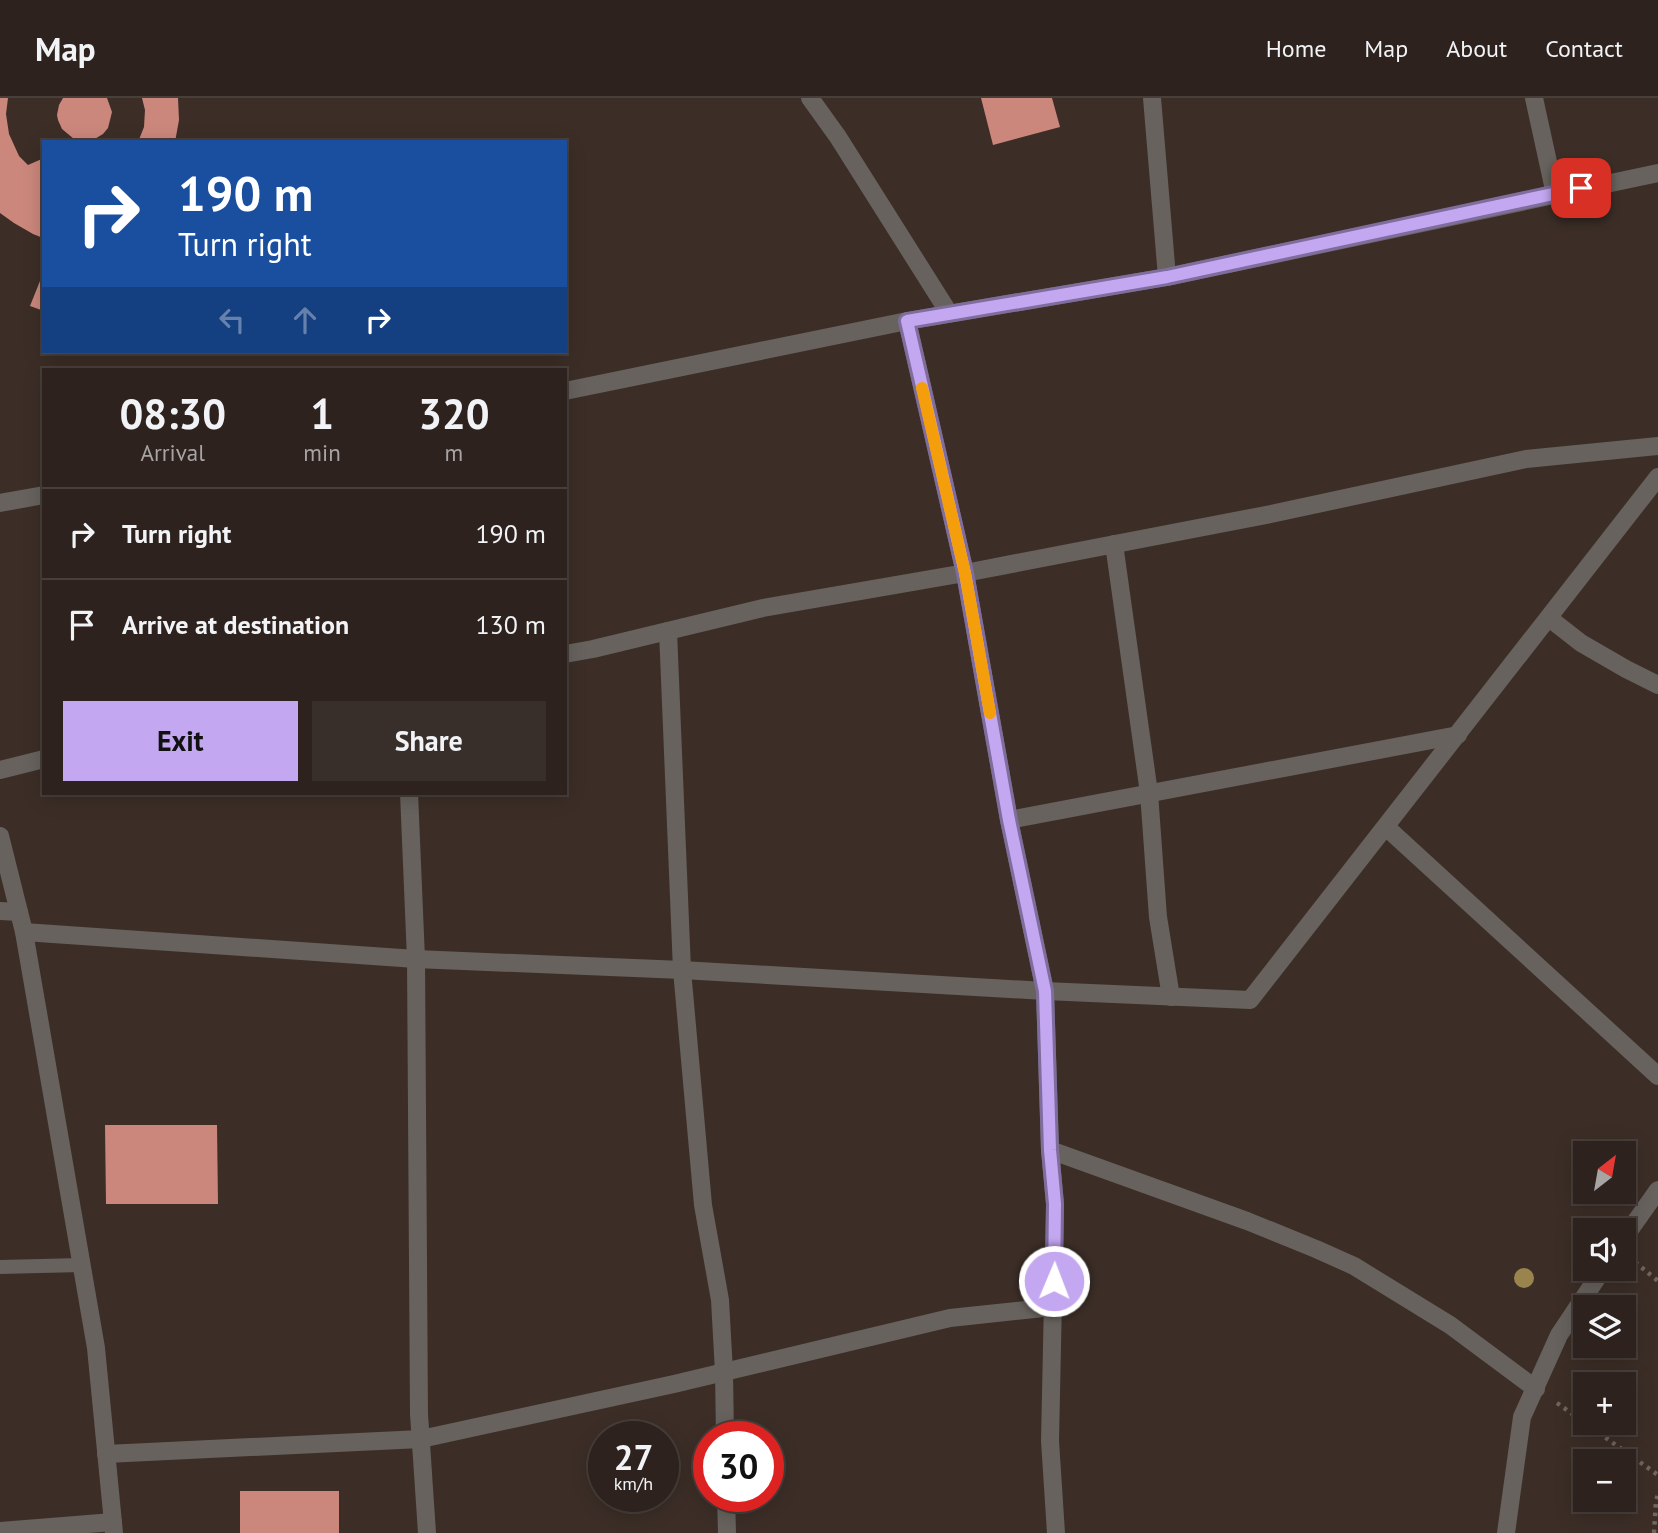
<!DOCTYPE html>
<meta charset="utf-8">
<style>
body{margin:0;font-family:"PT Sans",sans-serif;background:#392f2a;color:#f1f3f6;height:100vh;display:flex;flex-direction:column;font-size:26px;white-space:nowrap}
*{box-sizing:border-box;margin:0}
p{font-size:23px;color:#a7a4a4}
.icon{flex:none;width:38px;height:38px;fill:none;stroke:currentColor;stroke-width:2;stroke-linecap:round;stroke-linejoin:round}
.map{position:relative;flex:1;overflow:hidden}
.details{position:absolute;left:42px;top:270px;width:525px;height:427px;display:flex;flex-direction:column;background:#2d221d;border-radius:0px;box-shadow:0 4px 18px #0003,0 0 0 2px #483f3b}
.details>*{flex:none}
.top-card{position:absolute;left:42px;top:42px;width:525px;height:214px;border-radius:0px;box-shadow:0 4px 18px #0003,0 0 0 2px #483f3b;background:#1a4fa0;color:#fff;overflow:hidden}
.needle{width:46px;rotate:31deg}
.fabs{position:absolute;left:1573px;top:1043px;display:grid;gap:14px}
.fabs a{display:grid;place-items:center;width:63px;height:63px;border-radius:0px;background:#2d221d;box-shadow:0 4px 18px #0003,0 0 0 2px #483f3b;font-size:35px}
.speed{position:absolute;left:588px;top:1323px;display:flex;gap:14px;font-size:35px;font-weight:700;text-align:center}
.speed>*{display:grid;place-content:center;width:91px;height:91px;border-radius:50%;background:#2d221d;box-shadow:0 4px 18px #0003,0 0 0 2px #483f3b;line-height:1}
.speed small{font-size:18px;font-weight:400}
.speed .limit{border:10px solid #d22;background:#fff;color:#111}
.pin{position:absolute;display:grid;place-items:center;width:60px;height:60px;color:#fff;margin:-30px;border-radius:14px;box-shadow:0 4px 10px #0006}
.me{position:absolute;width:77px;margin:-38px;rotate:1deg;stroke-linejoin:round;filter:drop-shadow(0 0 5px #0008)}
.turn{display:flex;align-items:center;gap:24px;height:147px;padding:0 21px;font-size:32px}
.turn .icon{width:91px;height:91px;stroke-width:2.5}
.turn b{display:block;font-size:49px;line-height:60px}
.lanes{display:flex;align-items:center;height:66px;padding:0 21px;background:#0003;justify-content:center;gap:35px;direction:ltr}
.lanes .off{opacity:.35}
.eta{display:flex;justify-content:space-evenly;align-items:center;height:119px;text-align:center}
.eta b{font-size:42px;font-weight:800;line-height:49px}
.primary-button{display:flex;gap:14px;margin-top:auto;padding:14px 21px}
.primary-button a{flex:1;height:80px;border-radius:0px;background:#c4a7f1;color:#111;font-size:28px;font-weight:800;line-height:80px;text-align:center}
.primary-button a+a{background:#392f2a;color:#f1f3f6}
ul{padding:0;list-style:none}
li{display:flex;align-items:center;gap:21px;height:91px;padding:0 21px;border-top:2px solid #483f3b}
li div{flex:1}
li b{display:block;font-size:26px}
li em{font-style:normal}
header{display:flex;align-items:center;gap:42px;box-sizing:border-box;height:98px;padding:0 35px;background:#2d221d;border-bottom:2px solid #483f3b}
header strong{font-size:33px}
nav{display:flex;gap:38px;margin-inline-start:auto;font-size:24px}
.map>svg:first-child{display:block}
.building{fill:#cb877c}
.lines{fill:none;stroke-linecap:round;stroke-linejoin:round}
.path{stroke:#72655e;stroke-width:4.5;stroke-dasharray:3.5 5;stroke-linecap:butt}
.lane{stroke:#67625d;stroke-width:14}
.street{stroke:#67625d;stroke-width:18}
.tree{fill:#99844e}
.route-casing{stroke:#7f6d9d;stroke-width:18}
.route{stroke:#c4a7f1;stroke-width:12}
.slow{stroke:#f59e0b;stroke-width:12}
</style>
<header>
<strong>Map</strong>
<nav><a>Home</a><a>Map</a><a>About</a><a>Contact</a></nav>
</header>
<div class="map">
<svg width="1658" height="1435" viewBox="0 0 1658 1435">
<rect width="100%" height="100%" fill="#3c2e27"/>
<g class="building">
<path d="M 0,0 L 8,0 L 6,16 L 9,36 L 19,58 L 28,67 L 44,60 L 43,140 L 33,136 L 14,125 L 0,115 Z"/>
<path d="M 63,0 L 107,0 L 112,14 L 108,30 L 103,36 L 93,42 L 84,43 L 74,41 L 62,31 L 58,22 L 57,17 L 59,7 Z"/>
<path d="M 142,0 L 178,0 L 179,22 L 175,44 L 138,44 L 144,29 L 145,12 Z"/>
<path d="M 981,0 L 1052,0 L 1060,29 L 993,47 Z"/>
<path d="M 44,173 L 44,213 L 30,208 Z"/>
<path d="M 105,1027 L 217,1027 L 218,1106 L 106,1106 Z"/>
<rect x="240" y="1393" width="99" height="42"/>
</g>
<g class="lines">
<g class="path">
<path d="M 1635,1164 L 1658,1183"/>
<path d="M 1557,1305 L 1658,1377"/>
<path d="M 1654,1435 L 1656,1403 L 1658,1396"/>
</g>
<path class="lane" d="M 0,1169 L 82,1167"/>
<g class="street">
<path d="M 810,0 L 838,39 L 949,215"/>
<path d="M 1152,0 L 1167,179"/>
<path d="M 1534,0 L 1555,96"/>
<path d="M 907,223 L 965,475 L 1009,722 L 1045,893 L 1050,1052 L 1055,1106 L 1050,1343 L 1056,1435"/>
<path d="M 565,293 L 907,223 L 1167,179 L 1658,75"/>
<path d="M 0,405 L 44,397"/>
<path d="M 1114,446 L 1149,695 L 1158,819 L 1171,899"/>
<path d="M 1549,520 L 1581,545 L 1626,571 L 1658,587"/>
<path d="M 668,533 L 682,872 L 703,1107 L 720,1202 L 724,1274 L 725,1339"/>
<path d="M 565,556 L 593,551 L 763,510 L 965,475 L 1271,416 L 1526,361 L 1658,348"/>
<path d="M 0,672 L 44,661"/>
<path d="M 409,695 L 416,861 L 419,1316 L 427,1435"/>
<path d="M 1009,722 L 1458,637"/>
<path d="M 1386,729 L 1658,978"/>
<path d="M 0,738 L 24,834 L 96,1250 L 114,1435"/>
<path d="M 0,813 L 19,814"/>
<path d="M 24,834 L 416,861 L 682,872 L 1045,893 L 1250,902 L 1658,379"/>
<path d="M 1050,1052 L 1247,1123 L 1316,1151 L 1354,1168 L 1450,1227 L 1536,1291"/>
<path d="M 1624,1140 L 1658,1092"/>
<path d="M 106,1356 L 421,1341 L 674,1286 L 950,1220 L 1053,1209"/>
<path d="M 726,1398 L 727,1435"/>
<path d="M 0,1433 L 113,1424"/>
<path d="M 1506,1435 L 1522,1319 L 1559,1237 L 1603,1171"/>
</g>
</g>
<circle class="tree" cx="1524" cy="1180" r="10"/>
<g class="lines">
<defs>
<path id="route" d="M 1054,1183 L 1055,1106 L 1050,1052 L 1045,893 L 1009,722 L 965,475 L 907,223 L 1167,179 L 1581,90"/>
</defs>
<use href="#route" class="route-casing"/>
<use href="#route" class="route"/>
<path class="slow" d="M 922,290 L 965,475 L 990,615"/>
</g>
</svg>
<div class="fabs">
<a><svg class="needle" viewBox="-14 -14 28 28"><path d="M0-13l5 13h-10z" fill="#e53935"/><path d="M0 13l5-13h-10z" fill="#a7a4a4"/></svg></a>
<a><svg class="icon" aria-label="sound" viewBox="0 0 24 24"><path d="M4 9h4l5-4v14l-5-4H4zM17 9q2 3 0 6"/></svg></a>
<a><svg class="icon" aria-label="layers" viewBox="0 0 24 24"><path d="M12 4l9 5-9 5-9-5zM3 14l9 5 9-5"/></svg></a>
<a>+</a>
<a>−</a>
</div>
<div class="speed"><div>27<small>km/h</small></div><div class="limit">30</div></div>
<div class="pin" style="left:1581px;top:90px;background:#d93025"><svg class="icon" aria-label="arrive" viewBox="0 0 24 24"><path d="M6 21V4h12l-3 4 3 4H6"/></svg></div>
<svg class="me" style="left:1054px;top:1183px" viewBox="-20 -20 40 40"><circle r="17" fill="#c4a7f1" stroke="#fff" stroke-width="3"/><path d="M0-11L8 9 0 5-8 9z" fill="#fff"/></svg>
<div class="top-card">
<div class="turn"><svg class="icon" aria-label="right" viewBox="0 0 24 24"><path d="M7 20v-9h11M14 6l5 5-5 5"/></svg><div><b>190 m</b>Turn right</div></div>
<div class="lanes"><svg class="icon off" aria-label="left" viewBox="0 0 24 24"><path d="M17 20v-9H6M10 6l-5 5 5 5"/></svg><svg class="icon off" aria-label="ahead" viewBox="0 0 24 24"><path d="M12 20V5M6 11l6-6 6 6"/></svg><svg class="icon" aria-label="right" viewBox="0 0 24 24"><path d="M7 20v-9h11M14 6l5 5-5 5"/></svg></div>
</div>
<section class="details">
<div class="eta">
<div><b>08:30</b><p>Arrival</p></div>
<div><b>1</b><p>min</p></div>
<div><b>320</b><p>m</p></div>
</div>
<ul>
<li><svg class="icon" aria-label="right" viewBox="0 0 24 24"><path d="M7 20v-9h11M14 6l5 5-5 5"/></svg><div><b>Turn right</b></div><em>190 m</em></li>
<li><svg class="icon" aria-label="arrive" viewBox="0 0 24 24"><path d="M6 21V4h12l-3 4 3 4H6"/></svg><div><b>Arrive at destination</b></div><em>130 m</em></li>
</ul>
<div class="primary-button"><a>Exit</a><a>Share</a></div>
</section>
</div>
